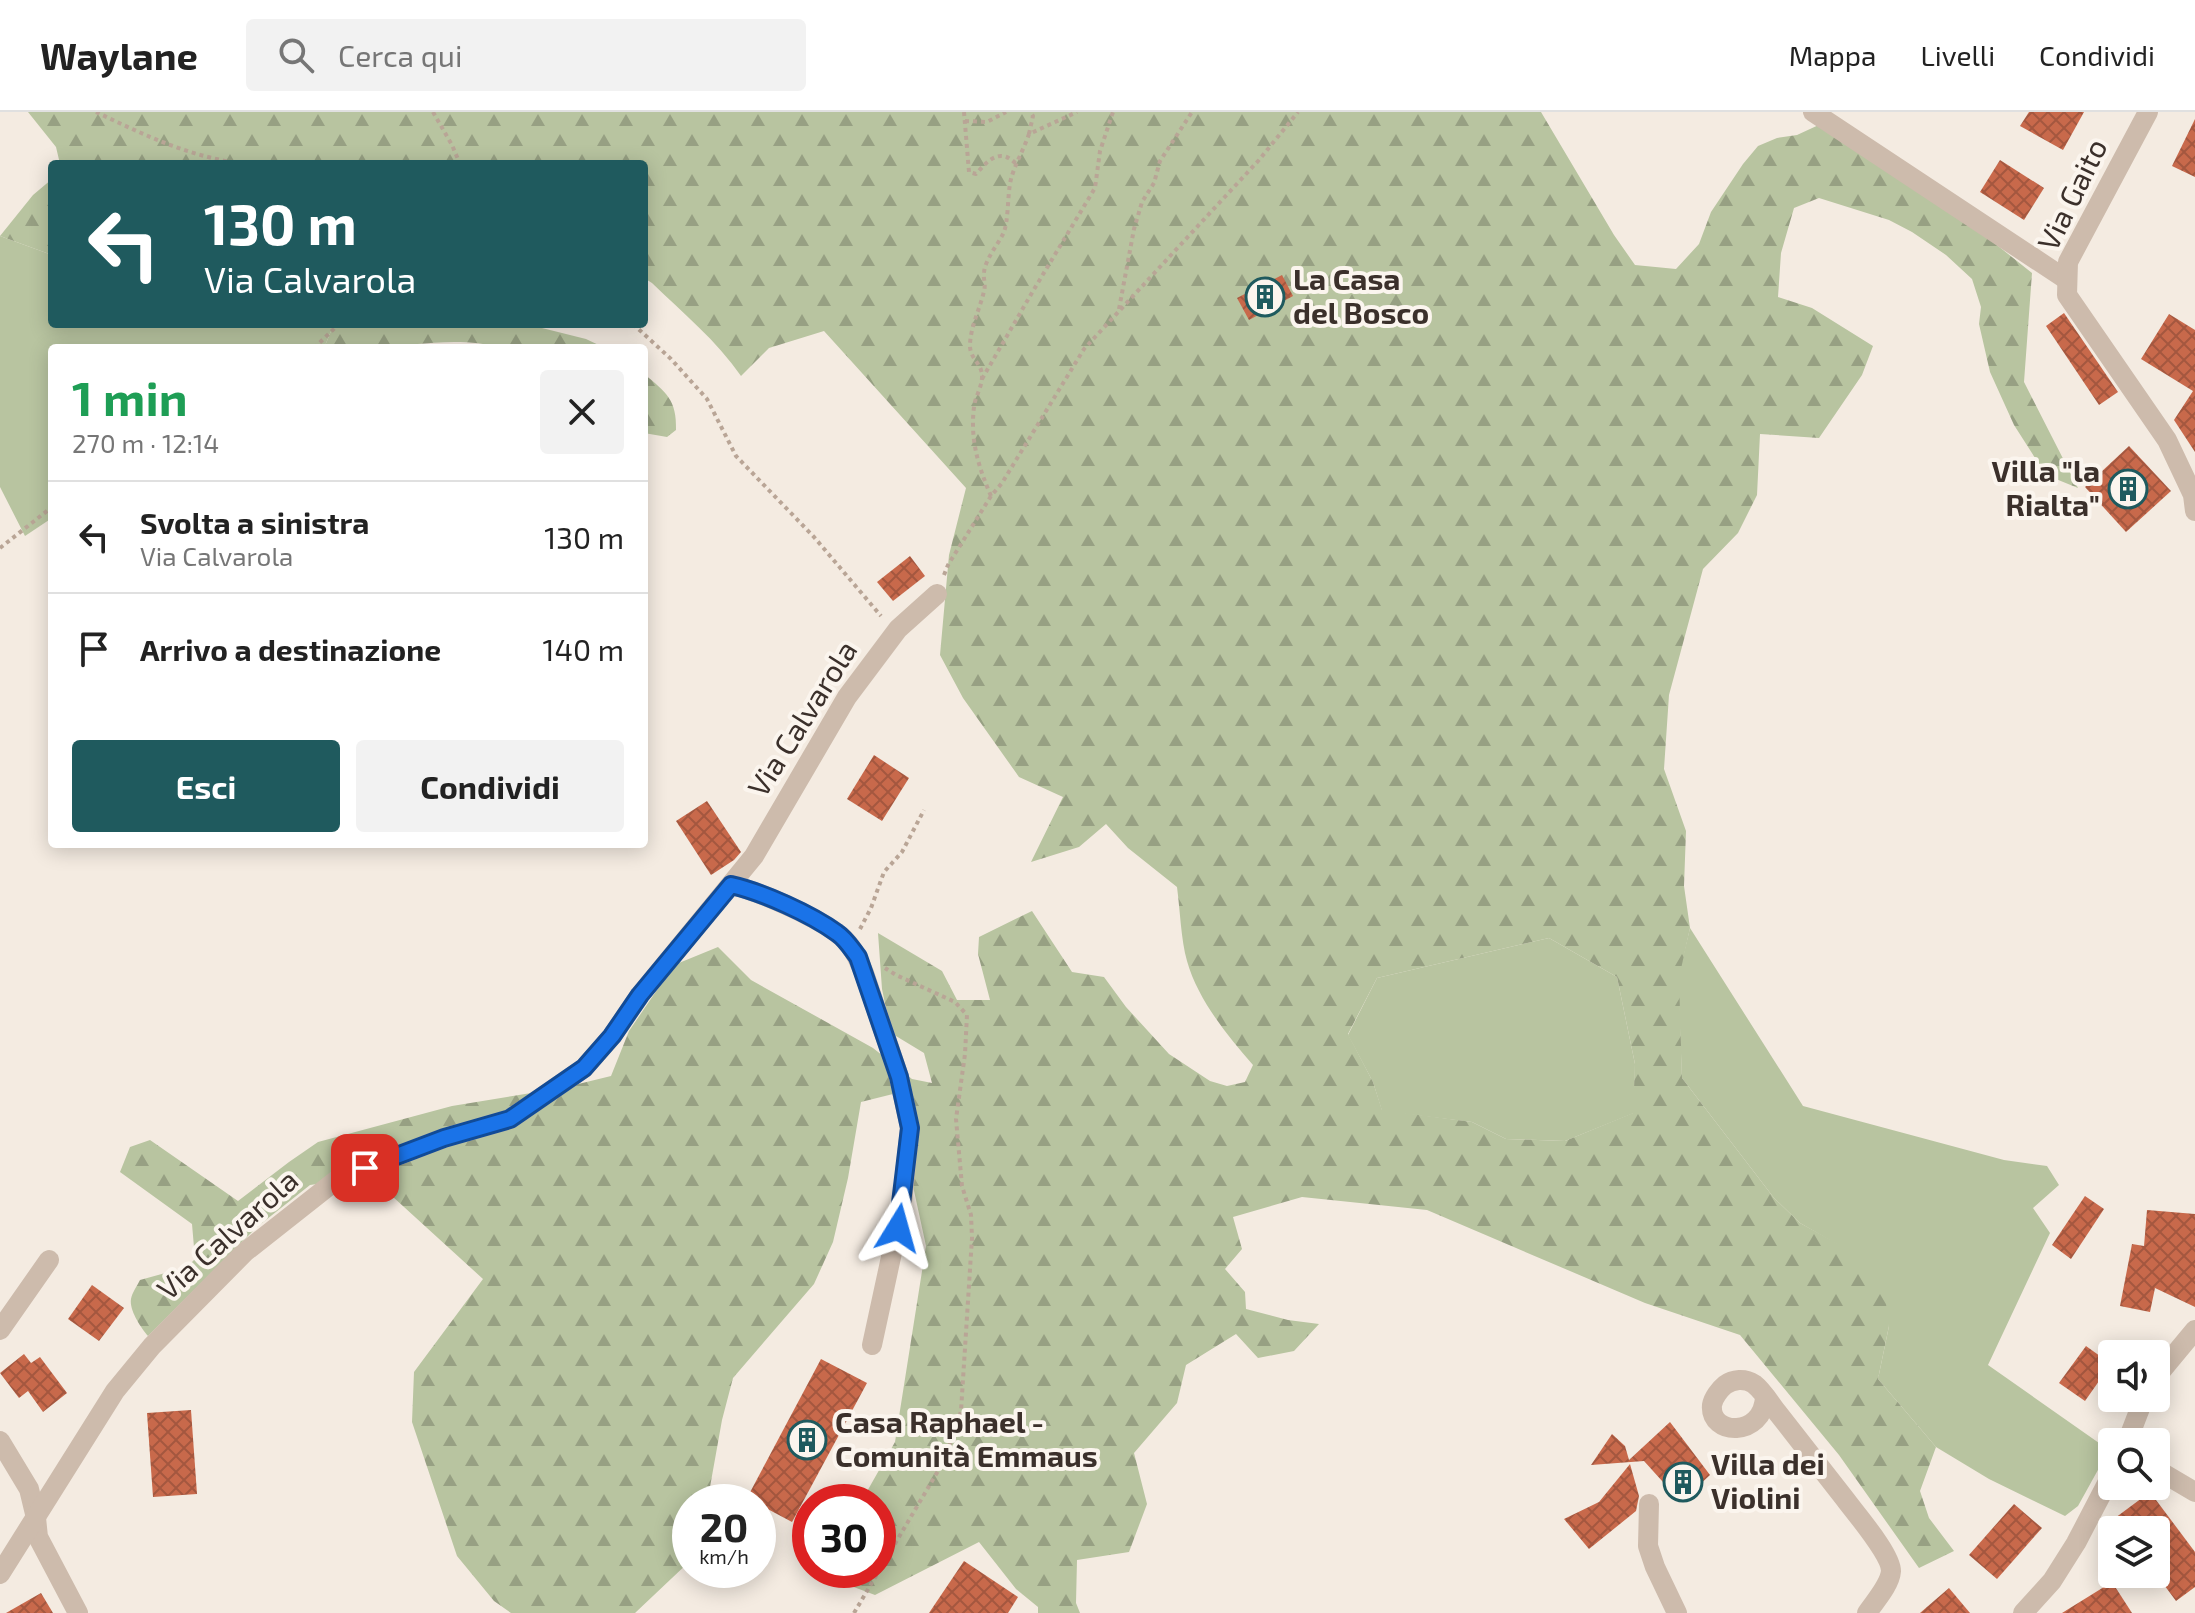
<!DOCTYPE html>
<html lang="it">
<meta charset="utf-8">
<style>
body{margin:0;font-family:"Exo 2",sans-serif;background:#f2f2f2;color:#222;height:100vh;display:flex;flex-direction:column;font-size:30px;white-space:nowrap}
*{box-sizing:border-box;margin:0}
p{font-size:26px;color:#767676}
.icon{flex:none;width:44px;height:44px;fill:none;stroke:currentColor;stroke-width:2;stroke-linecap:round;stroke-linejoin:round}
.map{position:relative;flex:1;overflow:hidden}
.panel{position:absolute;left:48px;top:232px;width:600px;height:504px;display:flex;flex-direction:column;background:#fff;border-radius:8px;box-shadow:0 4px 20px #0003}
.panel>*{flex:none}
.guide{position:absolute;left:48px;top:48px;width:600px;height:168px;border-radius:8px;box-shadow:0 4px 20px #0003;background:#1f5a5e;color:#fff;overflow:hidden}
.buttons{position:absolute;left:2098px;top:1228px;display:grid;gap:16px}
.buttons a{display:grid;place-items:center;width:72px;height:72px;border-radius:8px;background:#fff;box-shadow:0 4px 20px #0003;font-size:40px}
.speed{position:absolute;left:672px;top:1372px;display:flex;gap:16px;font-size:40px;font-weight:700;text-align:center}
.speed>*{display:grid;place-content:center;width:104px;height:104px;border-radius:50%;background:#fff;box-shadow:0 4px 20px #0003;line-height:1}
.speed small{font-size:20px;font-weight:400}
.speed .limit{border:12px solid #d22;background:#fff;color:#111}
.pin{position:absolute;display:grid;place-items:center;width:68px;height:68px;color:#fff;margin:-34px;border-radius:16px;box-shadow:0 4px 12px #0006}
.me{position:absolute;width:88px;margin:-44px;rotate:8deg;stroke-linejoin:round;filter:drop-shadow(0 0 6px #0008)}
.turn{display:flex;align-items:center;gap:28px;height:168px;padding:0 24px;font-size:36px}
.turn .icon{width:104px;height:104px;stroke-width:2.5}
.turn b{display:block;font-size:56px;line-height:68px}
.round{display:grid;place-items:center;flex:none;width:84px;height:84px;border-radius:8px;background:#f2f2f2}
.summary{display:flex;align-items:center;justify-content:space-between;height:136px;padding:0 24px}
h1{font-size:48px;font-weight:700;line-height:60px;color:#1e9e55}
.action{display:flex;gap:16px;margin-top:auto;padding:16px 24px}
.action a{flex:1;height:92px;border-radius:8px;background:#1f5a5e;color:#fff;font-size:32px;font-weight:700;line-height:92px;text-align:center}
.action a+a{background:#f2f2f2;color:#222}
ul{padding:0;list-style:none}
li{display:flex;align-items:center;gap:24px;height:112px;padding:0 24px;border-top:2px solid #e0e0e0}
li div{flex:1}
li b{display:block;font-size:30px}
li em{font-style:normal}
header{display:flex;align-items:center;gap:48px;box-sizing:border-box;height:112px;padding:0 40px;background:#fff;border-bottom:2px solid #e0e0e0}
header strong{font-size:38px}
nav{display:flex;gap:44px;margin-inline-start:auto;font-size:28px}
.search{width:560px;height:72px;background:#f2f2f2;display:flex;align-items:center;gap:20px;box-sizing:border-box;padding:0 28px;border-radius:8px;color:#767676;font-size:30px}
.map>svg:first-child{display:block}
.grass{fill:#b8c4a0}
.forest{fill:url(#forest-firs);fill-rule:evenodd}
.building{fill:url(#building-cross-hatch)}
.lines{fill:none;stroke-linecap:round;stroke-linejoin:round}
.path{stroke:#b9a596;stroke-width:4;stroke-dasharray:4 4;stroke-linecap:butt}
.street{stroke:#cdbbac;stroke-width:20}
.route-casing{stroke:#114b97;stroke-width:20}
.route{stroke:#1a73e8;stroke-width:14}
.labels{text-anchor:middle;stroke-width:8;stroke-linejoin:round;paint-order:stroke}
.street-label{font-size:30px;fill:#3b302b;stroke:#fbf5ee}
.poi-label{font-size:30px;font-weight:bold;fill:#3b302b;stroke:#fbf5ee;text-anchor:start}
</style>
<header>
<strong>Waylane</strong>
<div class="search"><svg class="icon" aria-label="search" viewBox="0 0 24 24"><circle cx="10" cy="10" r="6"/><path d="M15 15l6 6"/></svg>Cerca qui</div>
<nav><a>Mappa</a><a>Livelli</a><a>Condividi</a></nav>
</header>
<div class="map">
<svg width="2195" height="1501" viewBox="0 0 2195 1501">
<defs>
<pattern id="forest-firs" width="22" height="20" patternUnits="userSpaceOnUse" patternTransform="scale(2)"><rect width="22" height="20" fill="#b8c4a0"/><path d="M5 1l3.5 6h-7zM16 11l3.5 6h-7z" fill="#97a083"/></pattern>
<pattern id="building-cross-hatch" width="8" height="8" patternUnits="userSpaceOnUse" patternTransform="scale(2)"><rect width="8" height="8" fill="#c8694b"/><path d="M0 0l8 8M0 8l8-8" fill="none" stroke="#a4573f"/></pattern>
</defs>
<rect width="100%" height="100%" fill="#f4ebe1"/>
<g class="grass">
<path d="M 0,124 L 52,143 L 52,212 L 334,212 L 324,236 L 52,236 L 52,406 L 25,424 L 0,375 Z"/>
<path d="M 1690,816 L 1803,994 L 2004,1048 L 2047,1054 L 2059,1073 L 2033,1096 L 2050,1121 L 1988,1253 L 2109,1338 L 2078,1394 L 2065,1404 L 1989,1367 L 1936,1335 L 1878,1267 L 1889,1214 L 1840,1134 L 1800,1111 L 1774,1086 L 1682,966 L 1678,866 Z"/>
<path d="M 1549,826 L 1617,865 L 1635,952 L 1634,1001 L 1565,1029 L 1506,1027 L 1472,1010 L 1382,999 L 1373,970 L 1348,923 L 1377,866 Z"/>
</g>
<g class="forest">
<path d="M 28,0 L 1541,0 L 1614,123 L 1635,153 L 1676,157 L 1699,132 L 1711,100 L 1743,52 L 1758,34 L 1777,26 L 1797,23 L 1836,5 L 2032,161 L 2024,270 L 2078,376 L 2046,363 L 2014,313 L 1990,260 L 1979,212 L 1981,195 L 1972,167 L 1946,143 L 1912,120 L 1889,108 L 1819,86 L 1794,96 L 1781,141 L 1778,185 L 1812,196 L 1873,234 L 1862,263 L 1819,326 L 1760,322 L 1757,383 L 1738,421 L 1703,457 L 1669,583 L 1664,657 L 1686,719 L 1684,774 L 1690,816 L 1679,866 L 1682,966 L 1774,1086 L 1800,1111 L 1840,1133 L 1885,1183 L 1889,1214 L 1878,1267 L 1936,1335 L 1920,1379 L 1929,1406 L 1954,1439 L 1919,1456 L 1839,1343 L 1740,1223 L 1645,1191 L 1427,1098 L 1302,1085 L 1233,1105 L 1242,1137 L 1225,1157 L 1245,1180 L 1246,1197 L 1288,1208 L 1319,1212 L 1294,1239 L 1258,1246 L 1236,1222 L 1186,1253 L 1177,1291 L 1134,1341 L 1147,1392 L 1129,1440 L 1077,1448 L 1076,1491 L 1080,1501 L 1038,1501 L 1038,1495 L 1016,1477 L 979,1430 L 875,1483 L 819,1462 L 822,1458 L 878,1458 L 878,1390 L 861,1390 L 895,1330 L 926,1134 L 893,982 L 861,990 L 848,1066 L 833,1130 L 814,1172 L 733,1266 L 722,1308 L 710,1375 L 710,1390 L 690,1390 L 690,1449 L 635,1501 L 511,1501 L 494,1489 L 457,1444 L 412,1310 L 414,1260 L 483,1167 L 370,1064 L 310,1073 L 257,1115 L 148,1224 C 141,1216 129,1198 131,1187 C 132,1181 137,1174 140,1168 L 187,1155 L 195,1147 L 192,1112 L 120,1060 L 130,1035 L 150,1028 L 238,1089 L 289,1050 L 318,1030 L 452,994 L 562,976 L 611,964 L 629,919 L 674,853 L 718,835 L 751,868 L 873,936 L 912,967 L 932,971 L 924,941 L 891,921 L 882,877 L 878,821 L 942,859 L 957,888 L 990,888 L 978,842 L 979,825 L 1032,799 L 1072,860 L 1104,865 L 1126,895 L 1169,942 L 1210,969 L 1227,974 L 1245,970 L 1253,953 C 1227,923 1198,888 1187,849 C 1181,828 1180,797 1177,775 L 1128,736 L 1106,712 L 1079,735 L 1031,750 L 1063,685 L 1019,665 L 963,586 L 940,543 L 949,443 L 966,376 L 824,219 L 769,236 L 741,264 C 717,229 683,201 652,171 L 644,166 L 644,52 L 60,52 L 56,35 ZM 1549,826 L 1617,865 L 1635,952 L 1633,1001 L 1565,1029 L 1506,1027 L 1472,1010 L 1382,998 L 1373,970 L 1348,922 L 1377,866 Z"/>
<path d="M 52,67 L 52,143 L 0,124 L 33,83 Z"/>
<path d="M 334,212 L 526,212 L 586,227 L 605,236 L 502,236 C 461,224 416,233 375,236 C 358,237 341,236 324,236 Z"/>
<path d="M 644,262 C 666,280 677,288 676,318 L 667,325 L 644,321 Z"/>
</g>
<g class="building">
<path d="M 2029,0 L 2084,0 L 2063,38 L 2020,14 Z"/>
<path d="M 2195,7 L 2195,65 L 2172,54 Z"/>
<path d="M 2000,48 L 2044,76 L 2024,108 L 1980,80 Z"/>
<path d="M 1282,163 L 1293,184 L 1249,208 L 1237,186 Z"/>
<path d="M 2064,201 L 2118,280 L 2099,293 L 2046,214 Z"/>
<path d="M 2169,202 L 2195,218 L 2195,340 L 2174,308 L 2193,279 L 2141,247 Z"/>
<path d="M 2129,334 L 2171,379 L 2126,420 L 2085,375 Z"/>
<path d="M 910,444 L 925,464 L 893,489 L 877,470 Z"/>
<path d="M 874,643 L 909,666 L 882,709 L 847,687 Z"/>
<path d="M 707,689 L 741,740 L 734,748 L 711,763 L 676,709 Z"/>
<path d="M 2085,1084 L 2104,1097 L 2071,1147 L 2052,1133 Z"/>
<path d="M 2147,1098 L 2195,1102 L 2195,1195 L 2155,1176 L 2150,1200 L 2120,1194 L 2132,1132 L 2144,1134 Z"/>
<path d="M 92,1173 L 124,1196 L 99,1229 L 68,1207 Z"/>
<path d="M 2086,1234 L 2111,1252 L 2085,1289 L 2059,1271 Z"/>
<path d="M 24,1242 L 31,1251 L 40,1245 L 67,1281 L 43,1300 L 28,1279 L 19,1286 L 0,1261 Z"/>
<path d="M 821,1247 L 867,1271 L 792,1410 L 747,1386 Z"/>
<path d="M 191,1298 L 197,1382 L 153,1385 L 147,1301 Z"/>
<path d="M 1670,1310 L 1710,1363 L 1681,1390 L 1644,1349 L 1591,1353 L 1612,1322 L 1625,1334 L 1629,1348 Z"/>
<path d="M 1630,1352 L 1639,1384 L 1636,1399 L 1589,1437 L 1564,1407 L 1599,1390 Z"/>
<path d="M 2150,1380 L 2195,1440 L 2195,1475 L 2176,1489 L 2156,1462 L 2156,1418 L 2123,1418 L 2115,1406 Z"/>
<path d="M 2014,1392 L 2042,1416 L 1997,1467 L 1969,1443 Z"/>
<path d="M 964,1449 L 1018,1485 L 1008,1501 L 929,1501 Z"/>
<path d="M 2112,1470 L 2132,1501 L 2062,1501 Z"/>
<path d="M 1949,1476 L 1970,1501 L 1920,1501 Z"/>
<path d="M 41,1481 L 53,1501 L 6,1501 Z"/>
</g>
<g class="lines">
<g class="path">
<path d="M 96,0 C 136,19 177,39 221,48 C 233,51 247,51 259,52"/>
<path d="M 433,0 L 452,33 L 460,52"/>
<path d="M 964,0 L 969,60 L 976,62 C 989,47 1001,35 1017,53"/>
<path d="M 965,9 L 987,10 L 1006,0"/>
<path d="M 1029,22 L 1033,4 L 1030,0"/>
<path d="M 284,52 L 304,50 L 365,52"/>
<path d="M 1119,197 L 1134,117 L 1142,90 L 1154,71 L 1160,49 L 1192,0"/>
<path d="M 633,212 L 671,247 L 707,287 L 736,344 L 814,425 L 881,504"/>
<path d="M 314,236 L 339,212"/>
<path d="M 982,267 L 1033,179 L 1095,76 L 1100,39 L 1113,0"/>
<path d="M 991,384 C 978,354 970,327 974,295 C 975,285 982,275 982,265 C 983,252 969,247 970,232 C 971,213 980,197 984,179 C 986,173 983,166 984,160 C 986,146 997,134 1003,122 C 1009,110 1007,83 1011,67 C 1015,52 1024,37 1029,22 L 1077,0"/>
<path d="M 0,436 L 52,395"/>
<path d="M 944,463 L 948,453 L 991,384 L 1002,371 L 1084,237 L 1259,48 L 1298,0"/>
<path d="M 860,817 L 871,796 L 884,760 L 902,740 L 924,698"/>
<path d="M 854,1501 L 938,1359 L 956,1318 L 961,1299 L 972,1126 L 971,1103 L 962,1074 L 956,1007 L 965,942 L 967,903 L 955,890 L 896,863 L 885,856"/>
</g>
<g class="street">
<path d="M 1813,0 L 2067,168"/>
<path d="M 2148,0 L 2068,150 L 2067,183 L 2167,328 L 2193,383 L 2195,399"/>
<path d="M 731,773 C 759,779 825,808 845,828 C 854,837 859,849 864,861 L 899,965 L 910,1016 L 901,1099 L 872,1233"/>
<path d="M 0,1218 L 49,1148"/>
<path d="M 2156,1265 L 2195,1218"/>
<path d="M 1765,1285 C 1763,1326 1709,1324 1712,1293 C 1713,1286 1720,1277 1725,1273 C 1733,1267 1745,1266 1754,1272 C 1763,1279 1770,1291 1777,1300 C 1800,1329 1822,1358 1845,1387 C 1856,1402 1891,1442 1891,1459 C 1890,1473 1875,1489 1867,1501"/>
<path d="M 0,1329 L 29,1377 L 36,1406 L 38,1425 L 78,1501"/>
<path d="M 2127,1330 L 2144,1286"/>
<path d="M 2156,1357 L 2195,1380"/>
<path d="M 1649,1392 L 1648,1434 L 1655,1455 L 1677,1501"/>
<path d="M 0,1462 L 115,1279 L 152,1234 L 245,1140 L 339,1066 L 444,1026 L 510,1007 L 584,956 L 612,924 L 640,883 L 754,744 L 847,585 L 898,517 L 937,482"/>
<path d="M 2023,1501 L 2052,1469 L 2076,1431 L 2112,1362"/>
</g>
</g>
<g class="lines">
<defs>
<path id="route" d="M 365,1056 L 444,1026 L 510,1007 L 584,956 L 612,924 L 640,883 L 731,773 C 762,780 811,802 837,821 C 846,827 851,836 858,845 L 899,965 L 910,1016 L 898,1116"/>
</defs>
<use href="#route" class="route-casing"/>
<use href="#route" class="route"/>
</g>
<defs>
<symbol id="building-ring" viewBox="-11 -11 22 22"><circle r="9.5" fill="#fbf5ee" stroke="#1f5a5e" stroke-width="1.5"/><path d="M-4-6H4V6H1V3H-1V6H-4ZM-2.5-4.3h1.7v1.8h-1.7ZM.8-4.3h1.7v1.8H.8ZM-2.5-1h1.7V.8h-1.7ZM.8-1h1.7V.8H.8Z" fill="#1f5a5e"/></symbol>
</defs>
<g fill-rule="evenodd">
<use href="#building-ring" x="1243" y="163" width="44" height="44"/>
<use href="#building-ring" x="2106" y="355" width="44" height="44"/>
<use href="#building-ring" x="785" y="1306" width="44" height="44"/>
<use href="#building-ring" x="1661" y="1348" width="44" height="44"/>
</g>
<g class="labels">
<g class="street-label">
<text transform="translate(2073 83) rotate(-64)" y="10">Via Gaito</text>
<text transform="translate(803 607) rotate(-58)" y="10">Via Calvarola</text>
<text transform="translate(228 1123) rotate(-42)" y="10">Via Calvarola</text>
</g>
<g class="poi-label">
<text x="1293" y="178">La Casa<tspan x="1293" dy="34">del Bosco</tspan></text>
<text x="2100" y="370" text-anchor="end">Villa "la<tspan x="2100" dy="34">Rialta"</tspan></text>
<text x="835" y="1321">Casa Raphael -<tspan x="835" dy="34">Comunità Emmaus</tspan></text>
<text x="1711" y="1363">Villa dei<tspan x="1711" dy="34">Violini</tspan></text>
</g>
</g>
</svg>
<div class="buttons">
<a><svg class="icon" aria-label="sound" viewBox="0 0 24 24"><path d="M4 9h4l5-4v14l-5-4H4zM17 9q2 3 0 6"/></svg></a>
<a><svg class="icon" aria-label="search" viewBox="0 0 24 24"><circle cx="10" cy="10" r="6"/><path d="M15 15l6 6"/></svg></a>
<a><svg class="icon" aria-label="layers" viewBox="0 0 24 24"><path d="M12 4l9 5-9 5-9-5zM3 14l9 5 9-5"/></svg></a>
</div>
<div class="speed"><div>20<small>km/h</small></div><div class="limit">30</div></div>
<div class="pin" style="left:365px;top:1056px;background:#d93025"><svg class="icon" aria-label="arrive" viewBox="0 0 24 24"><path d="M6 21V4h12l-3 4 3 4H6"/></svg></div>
<svg class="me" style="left:898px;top:1116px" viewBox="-20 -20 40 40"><path d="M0-17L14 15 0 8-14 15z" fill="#1a73e8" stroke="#fff" stroke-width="4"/></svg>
<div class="guide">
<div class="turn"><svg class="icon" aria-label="left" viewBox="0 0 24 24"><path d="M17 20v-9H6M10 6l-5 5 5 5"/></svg><div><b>130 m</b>Via Calvarola</div></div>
</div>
<section class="panel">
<div class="summary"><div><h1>1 min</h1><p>270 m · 12:14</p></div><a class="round"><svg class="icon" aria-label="close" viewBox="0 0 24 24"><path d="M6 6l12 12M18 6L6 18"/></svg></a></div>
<ul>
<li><svg class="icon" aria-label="left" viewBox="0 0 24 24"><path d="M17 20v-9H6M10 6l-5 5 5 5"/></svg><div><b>Svolta a sinistra</b><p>Via Calvarola</p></div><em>130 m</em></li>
<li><svg class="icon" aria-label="arrive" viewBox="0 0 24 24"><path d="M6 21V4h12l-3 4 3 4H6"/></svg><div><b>Arrivo a destinazione</b></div><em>140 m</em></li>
</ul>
<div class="action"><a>Esci</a><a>Condividi</a></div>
</section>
</div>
